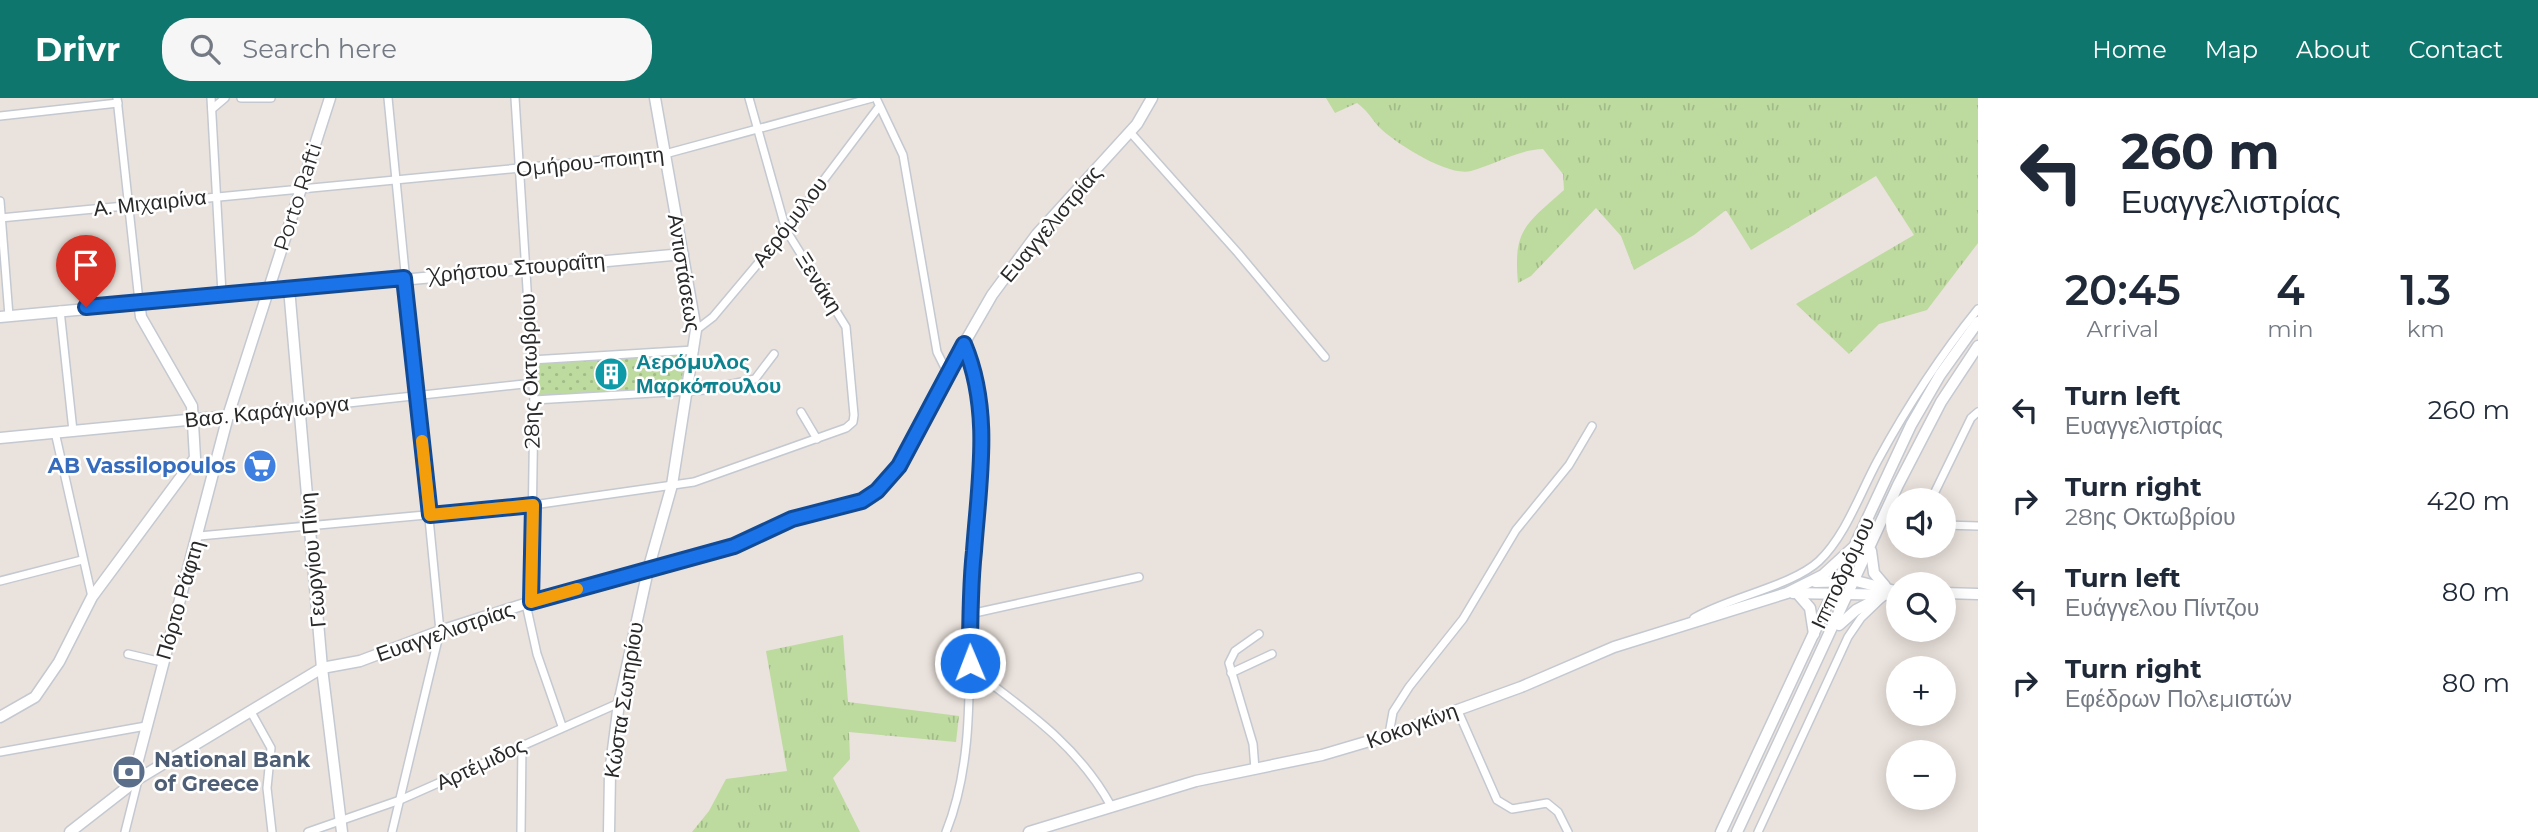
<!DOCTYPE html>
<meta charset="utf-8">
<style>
body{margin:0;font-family:Montserrat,sans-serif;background:#f6f6f7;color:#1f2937;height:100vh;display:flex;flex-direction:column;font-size:26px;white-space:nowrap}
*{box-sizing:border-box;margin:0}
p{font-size:23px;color:#747a83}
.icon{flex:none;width:38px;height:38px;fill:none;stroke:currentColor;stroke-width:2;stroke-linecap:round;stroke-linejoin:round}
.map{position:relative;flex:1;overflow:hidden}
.drawer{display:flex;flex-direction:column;background:#fff;width:560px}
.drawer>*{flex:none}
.hud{background:#fff;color:#1f2937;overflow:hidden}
.fabs{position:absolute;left:1886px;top:390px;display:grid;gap:14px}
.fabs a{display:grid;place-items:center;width:70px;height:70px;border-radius:50%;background:#fff;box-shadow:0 4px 18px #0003;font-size:35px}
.pin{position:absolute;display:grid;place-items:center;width:60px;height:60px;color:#fff;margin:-72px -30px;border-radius:50% 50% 50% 0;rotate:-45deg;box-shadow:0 0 7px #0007}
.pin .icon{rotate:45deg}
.me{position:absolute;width:77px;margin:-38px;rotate:359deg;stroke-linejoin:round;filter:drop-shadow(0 0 5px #0008)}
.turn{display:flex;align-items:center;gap:24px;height:147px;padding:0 28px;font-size:32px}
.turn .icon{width:91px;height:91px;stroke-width:2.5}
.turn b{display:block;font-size:49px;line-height:60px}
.eta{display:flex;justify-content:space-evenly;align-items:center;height:119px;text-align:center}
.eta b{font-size:42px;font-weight:600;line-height:49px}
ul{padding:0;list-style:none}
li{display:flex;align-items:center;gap:21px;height:91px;padding:0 28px}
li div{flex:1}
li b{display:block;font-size:26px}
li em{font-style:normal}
header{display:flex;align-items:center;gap:42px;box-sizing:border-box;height:98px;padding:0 35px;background:#0f766e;color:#fff}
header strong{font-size:33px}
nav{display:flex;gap:38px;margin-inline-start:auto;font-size:24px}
.search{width:490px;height:63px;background:#f6f6f7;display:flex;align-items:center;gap:18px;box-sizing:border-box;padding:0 24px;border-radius:28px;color:#747a83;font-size:26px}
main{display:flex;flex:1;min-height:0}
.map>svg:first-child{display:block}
.grass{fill:url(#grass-tufts)}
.park{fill:url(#park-dots)}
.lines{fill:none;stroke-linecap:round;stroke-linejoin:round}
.street-casing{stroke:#c4c9d1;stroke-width:10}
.secondary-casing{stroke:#c4c9d1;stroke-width:13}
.street{stroke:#fff;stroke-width:7}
.secondary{stroke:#fff;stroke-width:10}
.route-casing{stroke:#114b97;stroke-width:18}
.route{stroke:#1a73e8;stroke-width:12}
.slow{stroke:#f59e0b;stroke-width:12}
.labels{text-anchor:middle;stroke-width:5;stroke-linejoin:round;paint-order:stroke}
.street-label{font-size:21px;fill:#292929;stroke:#fff}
.culture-label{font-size:21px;font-weight:bold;fill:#0d838f;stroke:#fff;text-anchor:start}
.shop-label{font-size:21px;font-weight:bold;fill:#366cbe;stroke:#fff;text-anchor:end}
.service-label{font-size:21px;font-weight:bold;fill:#4e5e75;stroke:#fff;text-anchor:start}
</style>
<header>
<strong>Drivr</strong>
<div class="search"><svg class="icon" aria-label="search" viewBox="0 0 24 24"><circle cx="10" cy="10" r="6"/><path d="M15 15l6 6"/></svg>Search here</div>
<nav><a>Home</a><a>Map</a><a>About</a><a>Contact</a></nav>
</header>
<main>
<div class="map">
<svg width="1978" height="734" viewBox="0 0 1978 734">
<defs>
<pattern id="grass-tufts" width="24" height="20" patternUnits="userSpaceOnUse" patternTransform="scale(1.75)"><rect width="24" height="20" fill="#bdda9f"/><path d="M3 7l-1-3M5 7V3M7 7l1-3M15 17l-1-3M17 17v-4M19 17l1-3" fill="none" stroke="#a2bb89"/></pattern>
<pattern id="park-dots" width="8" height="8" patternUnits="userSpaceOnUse" patternTransform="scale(1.75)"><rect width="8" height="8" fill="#bdda9f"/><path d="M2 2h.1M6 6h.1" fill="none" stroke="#a2bb89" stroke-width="1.8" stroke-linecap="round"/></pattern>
</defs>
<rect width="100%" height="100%" fill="#eae2dc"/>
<g class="grass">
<path d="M 1326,0 L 1978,0 L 1978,145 L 1927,212 L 1879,226 L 1849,256 L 1796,206 L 1914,137 L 1876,78 L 1751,152 L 1726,112 L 1694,137 L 1634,172 L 1621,138 L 1596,110 L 1531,178 L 1518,185 C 1513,131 1526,126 1564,92 L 1563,76 L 1543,51 C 1517,52 1496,66 1471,73 C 1448,79 1395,45 1379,29 C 1371,20 1367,12 1357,5 L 1335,15 Z"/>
<path d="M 843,537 L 848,604 L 959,618 L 956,644 L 849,634 L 850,661 L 833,680 L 860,734 L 692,734 L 709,713 L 726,681 L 787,673 L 766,553 Z"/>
</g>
<path class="park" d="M 685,256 L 681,291 L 539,298 L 536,264 Z"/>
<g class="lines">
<defs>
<g id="street">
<path d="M 117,0 L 139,203"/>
<path d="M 211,0 L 222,196"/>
<path d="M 241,0 L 271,0"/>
<path d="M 388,0 L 440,533 L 392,734"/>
<path d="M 515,0 L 534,302 L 531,504"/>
<path d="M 876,0 L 903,57 L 937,254 L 947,274"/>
<path d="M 212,11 L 225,0"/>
<path d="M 0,18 L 118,5"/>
<path d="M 1130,34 L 1238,155 L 1325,259"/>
<path d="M 0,103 L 9,218"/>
<path d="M 0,120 L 665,56 L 872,0"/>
<path d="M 60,212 L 73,333"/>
<path d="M 696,232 L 713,219 L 786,132 L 878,10"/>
<path d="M 531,262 L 694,252"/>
<path d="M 534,302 L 705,292 L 755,281 L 774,256"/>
<path d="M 801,314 L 817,341"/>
<path d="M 228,318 L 533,285"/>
<path d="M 55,334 L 92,499"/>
<path d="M 1931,402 L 1971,320 L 1978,314"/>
<path d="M 1944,427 L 1978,428"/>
<path d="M 199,438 L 533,407 L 694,384 L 846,330 L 853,324 L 854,317 L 846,229 L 786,132 L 749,0"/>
<path d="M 0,483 L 82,462"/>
<path d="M 526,506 L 537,556 L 562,628"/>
<path d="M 970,516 L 1139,479"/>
<path d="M 1694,520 C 1729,499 1792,488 1819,463 C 1846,437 1860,395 1878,362 C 1907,309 1940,258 1978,211"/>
<path d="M 128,556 L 162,564"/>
<path d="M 970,570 C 1024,611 1078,647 1111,708"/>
<path d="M 1231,575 L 1272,556"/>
<path d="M 1457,611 L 1497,702 L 1512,711 L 1547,705 L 1558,714 L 1568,734"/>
<path d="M 251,614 L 271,650 L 267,690 L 272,734"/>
<path d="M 1389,636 L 1393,614 L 1409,589 L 1463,521 L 1516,432 L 1569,367 L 1592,328"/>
<path d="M 0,654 L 146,628"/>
<path d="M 1255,671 L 1253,646 L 1229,565 L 1235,553 L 1259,536"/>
<path d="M 125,734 L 138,682"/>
<path d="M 308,734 L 400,702 L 619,605"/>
<path d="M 521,734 L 522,646"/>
<path d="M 946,734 C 977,657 967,568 971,487 C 976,407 997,322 964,246"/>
<path d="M 1758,734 L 1848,539 L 1861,520 L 1883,499"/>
</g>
<g id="secondary">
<path d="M 289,190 L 322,570 L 342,734"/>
<path d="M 0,219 L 683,156"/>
<path d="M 0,340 L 228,318"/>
<path d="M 1871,453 L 1874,475 L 1885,488"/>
<path d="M 1815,484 L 1856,483 L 1899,494"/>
<path d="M 1793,495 L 1899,497"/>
<path d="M 1797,495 L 1810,510 L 1814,536"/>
<path d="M 1944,495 L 1978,496"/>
<path d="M 1839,527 L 1856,512 L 1881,499"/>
<path d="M 0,619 L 35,599 L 59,564 L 92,499 L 195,360 L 192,308 L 141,219 L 139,203"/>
<path d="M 132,685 L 228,318 L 330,0"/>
<path d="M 70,734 L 138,681 L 322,570 L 360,563 L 440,533 L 531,504 L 734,448 L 792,421 L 862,403 L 877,393 L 903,361 L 931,303 L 992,197 L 1037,136 L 1137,26 L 1152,0"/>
<path d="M 609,734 L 610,675 L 619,605 L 648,472 L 672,387 L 696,232 L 655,0"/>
<path d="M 1029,734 L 1196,683 L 1322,657 L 1383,639 L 1521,589 L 1614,549 L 1787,495 L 1823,477 L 1858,445"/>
<path d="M 1721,734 L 1911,327 L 1940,277 L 1978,224"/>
<path d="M 1737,734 L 1898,387 L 1941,304 L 1978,248"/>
</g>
</defs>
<use href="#street" class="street-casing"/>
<use href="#secondary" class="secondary-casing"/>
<use href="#street" class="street"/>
<use href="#secondary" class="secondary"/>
</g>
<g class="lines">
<defs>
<path id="route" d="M 86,209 L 404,180 L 430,417 L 533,407 L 531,504 L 734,448 L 792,421 L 862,403 L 877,393 L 899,368 L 964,246 C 992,312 979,384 974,453 C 970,490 970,528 970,565"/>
</defs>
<use href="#route" class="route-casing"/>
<use href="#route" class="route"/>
<path class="slow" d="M 422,343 L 430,417 L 533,407 L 531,504 L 577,491"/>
</g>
<defs>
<symbol id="building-disc" viewBox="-11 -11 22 22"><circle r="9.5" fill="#0f9aa8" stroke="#fff"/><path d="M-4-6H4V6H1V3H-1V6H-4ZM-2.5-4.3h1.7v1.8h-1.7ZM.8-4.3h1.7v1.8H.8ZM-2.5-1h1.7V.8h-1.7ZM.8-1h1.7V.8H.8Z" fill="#fff"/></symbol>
<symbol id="supermarket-disc" viewBox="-11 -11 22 22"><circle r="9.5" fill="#3f7fe0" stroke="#fff"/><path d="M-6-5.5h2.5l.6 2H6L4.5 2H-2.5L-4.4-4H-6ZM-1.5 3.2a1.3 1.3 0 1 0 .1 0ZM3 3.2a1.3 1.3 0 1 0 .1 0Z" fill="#fff"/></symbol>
<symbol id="bank-disc" viewBox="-11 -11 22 22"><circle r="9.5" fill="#5c6f8a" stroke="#fff"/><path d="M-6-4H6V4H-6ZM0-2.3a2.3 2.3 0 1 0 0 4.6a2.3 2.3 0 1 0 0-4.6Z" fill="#fff"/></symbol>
</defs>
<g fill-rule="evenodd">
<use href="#building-disc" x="592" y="257" width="38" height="38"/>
<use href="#supermarket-disc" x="241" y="349" width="38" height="38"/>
<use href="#bank-disc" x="110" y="655" width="38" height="38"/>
</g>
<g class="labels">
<g class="street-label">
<text transform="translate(590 64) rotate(-6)" y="7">Ομήρου-ποιητη</text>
<text transform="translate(298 99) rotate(-72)" y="7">Porto Rafti</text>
<text transform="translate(150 105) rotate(-6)" y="7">Α. Μιχαιρίνα</text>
<text transform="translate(790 124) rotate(-52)" y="7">Αερόμυλου</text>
<text transform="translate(1051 126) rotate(-50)" y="7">Ευαγγελιστρίας</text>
<text transform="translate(517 170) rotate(-5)" y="7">Χρήστου Στουραΐτη</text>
<text transform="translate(684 175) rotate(81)" y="7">Αντιστάσεως</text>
<text transform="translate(819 185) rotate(58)" y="7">Ξενάκη</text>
<text transform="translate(530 273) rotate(-92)" y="7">28ης Οκτωβρίου</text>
<text transform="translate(267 314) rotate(-6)" y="7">Βασ. Καράγιωργα</text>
<text transform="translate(313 462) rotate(-95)" y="7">Γεωργίου Πίνη</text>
<text transform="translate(1843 475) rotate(-65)" y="7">Ιπποδρόμου</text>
<text transform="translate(180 502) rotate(-74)" y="7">Πόρτο Ράφτη</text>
<text transform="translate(445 534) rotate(-19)" y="7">Ευαγγελιστρίας</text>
<text transform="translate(624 602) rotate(-81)" y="7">Κώστα Σωτηρίου</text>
<text transform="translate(1412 628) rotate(-20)" y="7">Κοκογκίνη</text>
<text transform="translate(481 666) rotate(-25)" y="7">Αρτέμιδος</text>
</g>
<g class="culture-label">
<text x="636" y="271">Αερόμυλος<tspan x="636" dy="24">Μαρκόπουλου</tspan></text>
</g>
<g class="shop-label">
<text x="236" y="375">AB Vassilopoulos</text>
</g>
<g class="service-label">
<text x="154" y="669">National Bank<tspan x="154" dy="24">of Greece</tspan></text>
</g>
</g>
</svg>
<div class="fabs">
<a><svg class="icon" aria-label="sound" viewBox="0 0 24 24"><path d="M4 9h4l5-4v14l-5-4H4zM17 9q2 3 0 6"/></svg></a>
<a><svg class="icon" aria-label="search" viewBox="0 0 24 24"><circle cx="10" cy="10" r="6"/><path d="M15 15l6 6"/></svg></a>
<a>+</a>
<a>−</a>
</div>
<div class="pin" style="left:86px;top:209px;background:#d93025"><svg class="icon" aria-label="arrive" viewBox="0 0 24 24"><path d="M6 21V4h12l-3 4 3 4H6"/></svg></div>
<svg class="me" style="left:970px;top:565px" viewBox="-20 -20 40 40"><circle r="17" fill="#1a73e8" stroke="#fff" stroke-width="3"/><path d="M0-11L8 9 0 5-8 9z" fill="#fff"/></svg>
</div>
<section class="drawer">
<div class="hud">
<div class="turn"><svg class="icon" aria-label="left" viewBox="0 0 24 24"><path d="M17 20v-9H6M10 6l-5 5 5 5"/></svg><div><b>260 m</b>Ευαγγελιστρίας</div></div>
</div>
<div class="eta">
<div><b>20:45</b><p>Arrival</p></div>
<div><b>4</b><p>min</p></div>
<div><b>1.3</b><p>km</p></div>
</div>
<ul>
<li><svg class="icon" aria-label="left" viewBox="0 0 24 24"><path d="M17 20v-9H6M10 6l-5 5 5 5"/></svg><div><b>Turn left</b><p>Ευαγγελιστρίας</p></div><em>260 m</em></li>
<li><svg class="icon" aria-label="right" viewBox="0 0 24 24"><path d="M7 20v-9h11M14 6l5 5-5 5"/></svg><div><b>Turn right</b><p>28ης Οκτωβρίου</p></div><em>420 m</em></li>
<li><svg class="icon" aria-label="left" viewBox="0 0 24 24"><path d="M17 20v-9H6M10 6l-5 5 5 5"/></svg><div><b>Turn left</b><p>Ευάγγελου Πίντζου</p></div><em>80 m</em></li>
<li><svg class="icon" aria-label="right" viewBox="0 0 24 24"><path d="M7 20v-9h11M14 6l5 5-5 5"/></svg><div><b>Turn right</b><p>Εφέδρων Πολεμιστών</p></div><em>80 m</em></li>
</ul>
</section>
</main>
